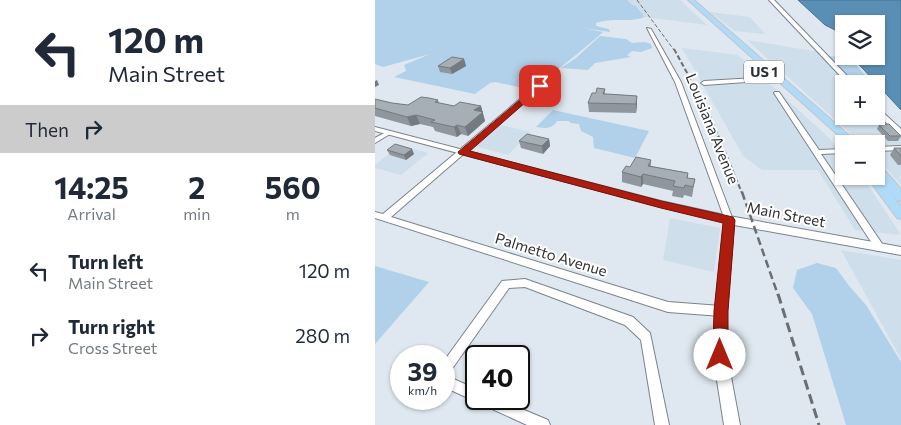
<!DOCTYPE html>
<meta charset="utf-8">
<style>
body{margin:0;font-family:Commissioner,sans-serif;background:#f6f6f7;color:#1f2937;height:100vh;display:flex;flex-direction:column;font-size:19px;white-space:nowrap}
*{box-sizing:border-box;margin:0}
p{font-size:16px;color:#747a83}
.icon{flex:none;width:28px;height:28px;fill:none;stroke:currentColor;stroke-width:2;stroke-linecap:round;stroke-linejoin:round}
.map{position:relative;flex:1;overflow:hidden}
.sheet{display:flex;flex-direction:column;background:#fff;width:375px}
.sheet>*{flex:none}
.hud{background:#fff;color:#1f2937;overflow:hidden}
.fabs{position:absolute;left:460px;top:15px;display:grid;gap:10px}
.fabs a{display:grid;place-items:center;width:50px;height:50px;border-radius:0px;background:#fff;box-shadow:0 1px 4px #0004;font-size:25px}
.speed{position:absolute;left:15px;top:345px;display:flex;gap:10px;font-size:25px;font-weight:700;text-align:center}
.speed>*{display:grid;place-content:center;width:65px;height:65px;border-radius:50%;background:#fff;box-shadow:0 1px 4px #0004;line-height:1}
.speed small{font-size:12px;font-weight:400}
.speed .limit{border:2px solid #111;border-radius:8px;background:#fff;color:#111}
.pin{position:absolute;display:grid;place-items:center;width:42px;height:42px;color:#fff;margin:-21px;border-radius:10px;box-shadow:0 2px 8px #0006}
.me{position:absolute;width:55px;margin:-28px;rotate:0deg;stroke-linejoin:round;filter:drop-shadow(0 0 4px #0008)}
.turn{display:flex;align-items:center;gap:18px;height:105px;padding:0 25px;font-size:22px}
.turn .icon{width:65px;height:65px;stroke-width:2.5}
.turn b{display:block;font-size:35px;line-height:42px}
.then{display:flex;align-items:center;height:48px;padding:0 25px;background:#0003;gap:10px;font-size:19px}
.eta{display:flex;justify-content:space-evenly;align-items:center;height:85px;text-align:center}
.eta b{font-size:30px;font-weight:700;line-height:35px}
ul{padding:0;list-style:none}
li{display:flex;align-items:center;gap:15px;height:65px;padding:0 25px}
li div{flex:1}
li b{display:block;font-size:19px}
li em{font-style:normal}
main{display:flex;flex:1;min-height:0}
.map>svg:first-child{display:block}
.built{fill:#cedeea}
.green{fill:#b0d1e9}
.water{fill:#5a8fb5;stroke:#4c738e}
.lines{fill:none;stroke-linecap:round;stroke-linejoin:round}
.minor-casing{stroke:#7b838a;stroke-width:2}
.tertiary-casing{stroke:#7b838a;stroke-width:2}
.primary-casing{stroke:#c4c5c6;stroke-width:2}
.minor{fill:#fff;fill-rule:evenodd}
.tertiary{fill:#fff;fill-rule:evenodd}
.primary{fill:#afdaf8;fill-rule:evenodd}
.rail-far3{stroke:#686e72;stroke-width:1;stroke-dasharray:4 2;stroke-linecap:butt}
.rail-far2{stroke:#686e72;stroke-width:2;stroke-dasharray:5 2.5;stroke-linecap:butt}
.rail-far1{stroke:#686e72;stroke-width:2.5;stroke-dasharray:8 4;stroke-linecap:butt}
.rail{stroke:#686e72;stroke-width:3;stroke-dasharray:10 5;stroke-linecap:butt}
.wall{fill:#8f969d}
.shaded-wall{fill:#747a7f}
.building{fill:#a6afb6;stroke:#747a7f}
.route{fill:#ad1d0f;stroke:#70130a}
.labels{text-anchor:middle;stroke-width:4;stroke-linejoin:round;paint-order:stroke}
.shield{fill:#fff;stroke:#6c6f70;stroke-width:1}
.shield-label{font-size:14px;font-weight:bold;fill:#2d3133}
.street-label{font-size:15px;fill:#2d3133;stroke:#fff}
</style>
<main>
<section class="sheet">
<div class="hud">
<div class="turn"><svg class="icon" aria-label="left" viewBox="0 0 24 24"><path d="M17 20v-9H6M10 6l-5 5 5 5"/></svg><div><b>120 m</b>Main Street</div></div>
<div class="then">Then<svg class="icon" aria-label="right" viewBox="0 0 24 24"><path d="M7 20v-9h11M14 6l5 5-5 5"/></svg></div>
</div>
<div class="eta">
<div><b>14:25</b><p>Arrival</p></div>
<div><b>2</b><p>min</p></div>
<div><b>560</b><p>m</p></div>
</div>
<ul>
<li><svg class="icon" aria-label="left" viewBox="0 0 24 24"><path d="M17 20v-9H6M10 6l-5 5 5 5"/></svg><div><b>Turn left</b><p>Main Street</p></div><em>120 m</em></li>
<li><svg class="icon" aria-label="right" viewBox="0 0 24 24"><path d="M7 20v-9h11M14 6l5 5-5 5"/></svg><div><b>Turn right</b><p>Cross Street</p></div><em>280 m</em></li>
</ul>
</section>
<div class="map">
<svg width="526" height="425" viewBox="0 0 526 425">
<rect width="100%" height="100%" fill="#dfe8f0"/>
<g class="built">
<path d="M 235,0 L 305,0 L 332,25 L 270,17 L 261,6 Z"/>
<path d="M 335,12 L 375,17 L 390,34 L 360,31 Z"/>
<path d="M 372,40 L 444,52 L 475,84 L 469,84 L 469,116 L 501,116 L 501,111 L 526,136 L 526,185 L 501,157 L 501,144 L 487,144 Z"/>
<path d="M 307,48 L 363,55 L 453,137 L 469,155 L 469,176 L 487,176 L 526,235 L 480,230 L 443,170 L 387,170 L 368,156 Z"/>
<path d="M 125,125 L 156,132 L 133,155 L 100,146 Z"/>
<path d="M 25,145 L 53,153 L 26,175 L 0,168 L 0,165 Z"/>
<path d="M 295,218 L 345,228 L 339,272 L 288,260 Z"/>
<path d="M 466,250 L 526,260 L 526,359 Z"/>
</g>
<g class="green">
<path d="M 0,0 L 252,0 L 257,5 L 261,6 L 270,17 C 254,23 237,17 221,23 L 221,26 L 234,29 L 235,32 L 208,28 L 228,32 C 205,53 181,70 157,90 L 120,82 L 115,83 L 100,94 L 19,77 L 31,71 L 29,65 L 55,54 L 8,67 L 0,64 Z"/>
<path d="M 225,36 L 251,39 L 257,43 L 270,42 L 276,44 L 277,48 L 266,52 L 257,51 L 252,55 L 256,57 L 220,63 L 213,70 L 186,68 L 201,58 Z"/>
<path d="M 453,56 L 475,58 L 498,84 L 480,84 Z"/>
<path d="M 178,110 L 274,131 L 260,158 L 219,148 L 218,137 L 206,131 L 204,124 L 196,123 L 193,121 L 182,121 C 176,130 170,128 161,127 Z"/>
<path d="M 442,263 L 461,268 L 475,287 L 491,305 L 526,362 L 526,425 L 471,425 L 437,314 L 418,288 L 422,270 Z"/>
<path d="M 0,266 L 54,282 L 0,344 Z"/>
</g>
<path class="water" d="M 423,0 L 526,0 L 526,110 L 476,56 L 501,56 L 501,24 L 469,24 L 469,38 L 466,33 L 450,25 Z"/>
<g class="lines">
<defs>
<g id="minor">
<path d="M 272,28 L 276,29 L 306,82 L 358,220 L 357,222 L 354,223 L 350,220 L 300,82 Z"/>
<path d="M 397,77 L 399,78 L 399,80 L 329,85 L 326,83 L 329,81 Z"/>
<path d="M 163,84 L 168,85 L 16,217 L 293,302 L 346,306 L 350,308 L 351,311 L 350,314 L 346,316 L 293,312 L 0,218 L 0,212 L 8,214 Z"/>
<path d="M 400,92 L 404,92 L 444,150 L 469,149 L 469,153 L 446,154 L 508,245 L 510,248 L 508,251 L 502,251 L 399,93 Z"/>
<path d="M 13,131 L 15,132 L 15,134 L 0,143 L 0,138 Z"/>
<path d="M 526,146 L 526,150 L 501,151 L 501,147 Z"/>
<path d="M 150,279 L 258,317 L 275,333 L 294,425 L 280,425 L 266,340 L 250,325 L 150,287 L 134,288 L 72,376 L 101,389 L 101,399 L 123,399 L 173,420 L 175,425 L 152,425 L 69,387 L 69,361 L 127,281 Z"/>
</g>
<g id="tertiary">
<path d="M 394,0 L 399,0 L 480,84 L 473,84 Z"/>
<path d="M 501,106 L 526,129 L 526,135 L 523,135 L 501,112 Z"/>
<path d="M 0,127 L 286,201 L 354,216 L 526,247 L 526,255 L 359,225 L 352,311 L 352,355 L 365,425 L 349,425 L 338,355 L 340,311 L 349,222 L 286,207 L 0,131 Z"/>
</g>
<g id="primary">
<path d="M 313,0 L 319,0 L 484,144 L 473,144 Z"/>
<path d="M 501,164 L 505,165 L 526,189 L 526,201 L 522,200 L 513,189 L 526,206 L 526,219 L 522,218 L 491,176 L 501,176 Z"/>
</g>
</defs>
<use href="#minor" class="minor-casing"/>
<use href="#tertiary" class="tertiary-casing"/>
<use href="#primary" class="primary-casing"/>
<use href="#minor" class="minor"/>
<use href="#tertiary" class="tertiary"/>
<use href="#primary" class="primary"/>
<path class="rail-far3" d="M 262,0 L 299,50"/>
<path class="rail-far2" d="M 299,49 L 333,111 L 367,193"/>
<path class="rail-far1" d="M 367,192 L 403,295"/>
<path class="rail" d="M 403,294 L 444,425"/>
</g>
<g class="wall">
<path d="M 89,59 L 91,66 L 77,74 L 65,72 L 63,66 Z"/>
<path d="M 230,89 L 230,94 L 262,96 L 262,105 L 261,113 L 214,112 L 213,103 L 221,93 Z"/>
<path d="M 0,99 L 17,103 L 33,105 L 63,100 L 64,103 L 79,106 L 106,106 L 110,121 L 93,136 L 86,134 L 82,137 L 60,131 L 58,127 L 45,124 L 36,126 L 0,116 Z"/>
<path d="M 487,116 L 501,116 L 500,118 L 489,118 Z"/>
<path d="M 504,125 L 526,136 L 523,141 L 513,141 L 502,129 Z"/>
<path d="M 174,139 L 175,146 L 168,154 L 146,148 L 144,141 Z"/>
<path d="M 519,148 L 526,148 L 526,165 L 523,165 L 515,155 Z"/>
<path d="M 12,150 L 39,154 L 31,160 L 15,155 Z"/>
<path d="M 276,160 L 276,166 L 313,173 L 313,179 L 320,179 L 317,197 L 309,195 L 308,198 L 297,196 L 298,191 L 268,184 L 266,187 L 247,182 L 247,172 L 255,167 Z"/>
</g>
<g class="shaded-wall">
<path d="M 89,59 L 91,66 L 77,74 L 75,68 Z"/>
<path d="M 2,80 L 4,85 L 0,87 L 0,81 Z"/>
<path d="M 262,96 L 262,105 L 261,113 L 261,104 Z"/>
<path d="M 106,106 L 110,121 L 93,136 L 90,127 L 99,110 Z"/>
<path d="M 41,115 L 45,124 L 36,126 L 32,117 Z"/>
<path d="M 82,125 L 86,134 L 82,137 L 79,127 Z"/>
<path d="M 174,139 L 175,146 L 168,154 L 167,146 Z"/>
<path d="M 37,149 L 39,154 L 31,160 L 29,155 Z"/>
<path d="M 268,174 L 268,184 L 266,187 L 266,177 Z"/>
</g>
<g class="building">
<path d="M 77,57 L 89,59 L 75,68 L 63,66 Z"/>
<path d="M 222,88 L 230,89 L 228,94 L 232,94 L 262,96 L 261,104 L 213,103 L 217,93 L 221,93 Z"/>
<path d="M 46,97 L 54,98 L 63,100 L 60,102 L 79,106 L 85,102 L 106,106 L 99,110 L 108,112 L 90,127 L 82,125 L 79,127 L 56,122 L 60,120 L 41,115 L 32,117 L 0,108 L 0,99 L 17,103 L 33,105 Z"/>
<path d="M 514,124 L 526,136 L 515,136 L 504,125 Z"/>
<path d="M 152,134 L 174,139 L 167,146 L 144,141 Z"/>
<path d="M 20,144 L 37,149 L 29,155 L 12,150 Z"/>
<path d="M 519,148 L 526,148 L 526,156 Z"/>
<path d="M 261,157 L 276,160 L 273,166 L 313,173 L 312,178 L 320,179 L 318,187 L 310,185 L 309,188 L 298,186 L 300,181 L 268,174 L 266,177 L 247,172 L 251,166 L 255,167 Z"/>
</g>
<path class="route" d="M 165,83 L 168,84 L 168,87 L 95,151 L 286,201 L 358,217 L 360,220 L 353,311 L 353,355 L 351,361 L 345,363 L 340,361 L 338,355 L 339,311 L 348,223 L 286,208 L 84,154 L 83,152 Z"/>
<g class="labels">
<rect class="shield" x="369" y="60.5" width="40" height="23" rx="4"/>
<g class="shield-label">
<text x="389" y="77">US 1</text>
</g>
<g class="street-label">
<text transform="translate(337 129) rotate(68)" y="5">Louisiana Avenue</text>
<text transform="translate(411 215) rotate(11)" y="5">Main Street</text>
<text transform="translate(176 255) rotate(17)" y="5">Palmetto Avenue</text>
</g>
</g>
</svg>
<div class="fabs">
<a><svg class="icon" aria-label="layers" viewBox="0 0 24 24"><path d="M12 4l9 5-9 5-9-5zM3 14l9 5 9-5"/></svg></a>
<a>+</a>
<a>−</a>
</div>
<div class="speed"><div>39<small>km/h</small></div><div class="limit">40</div></div>
<div class="pin" style="left:165px;top:86px;background:#d93025"><svg class="icon" aria-label="arrive" viewBox="0 0 24 24"><path d="M6 21V4h12l-3 4 3 4H6"/></svg></div>
<svg class="me" style="left:345px;top:355px" viewBox="-20 -20 40 40"><circle r="19" fill="#fff"/><path d="M0-13L10 11 0 6-10 11z" fill="#ad1d0f"/></svg>
</div>
</main>
